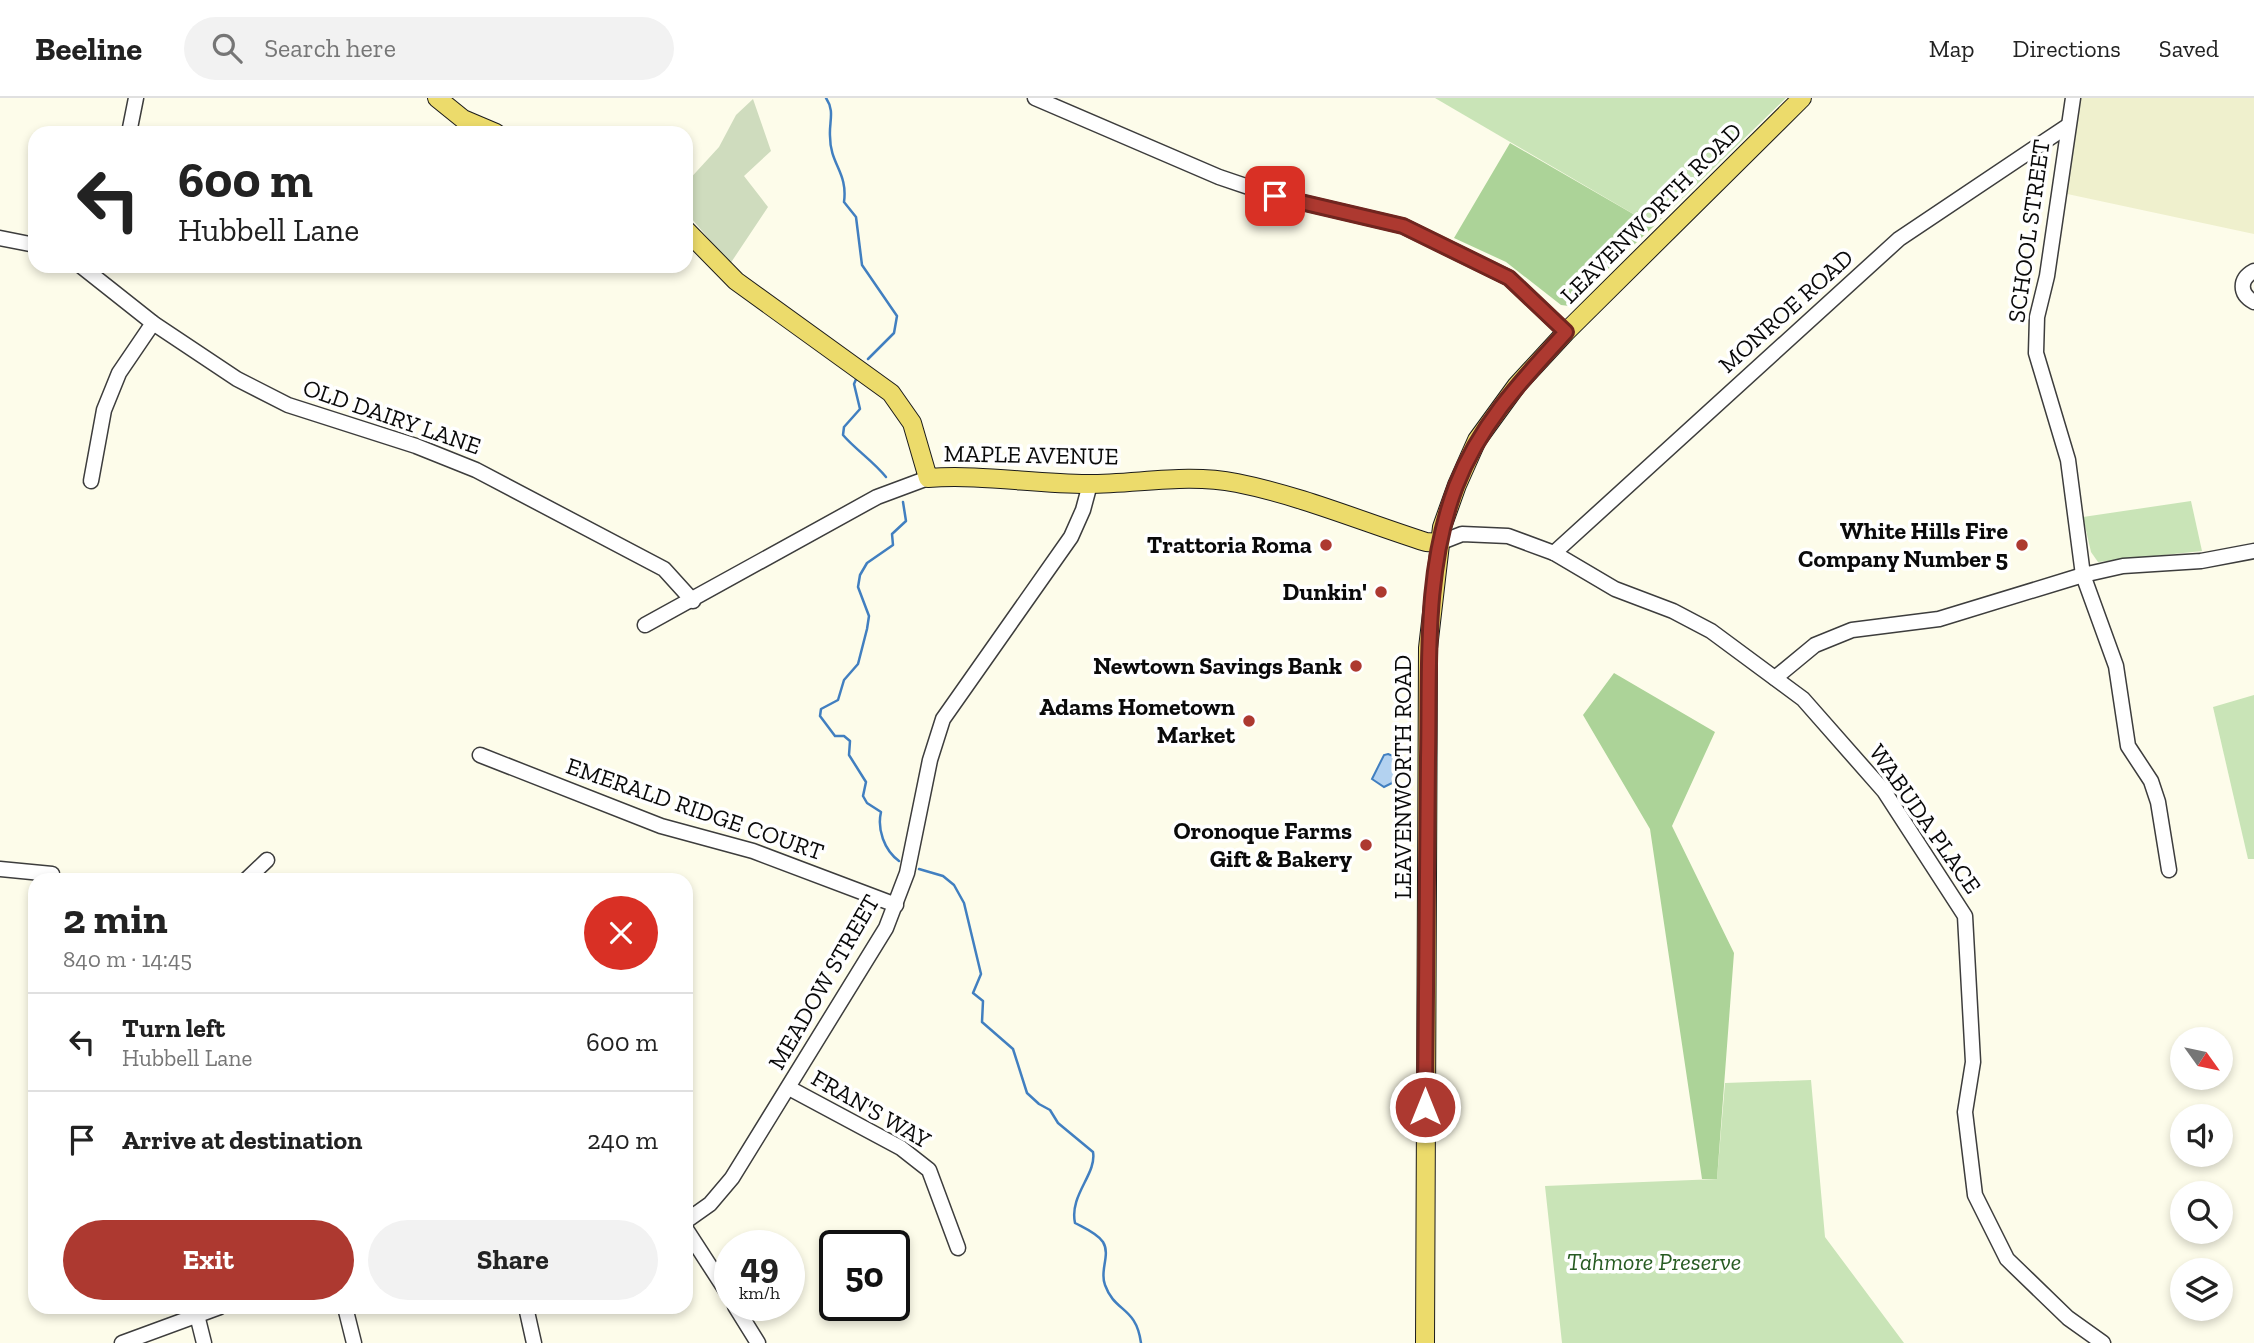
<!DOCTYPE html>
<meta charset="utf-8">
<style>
body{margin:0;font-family:"Zilla Slab",serif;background:#f2f2f2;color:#222;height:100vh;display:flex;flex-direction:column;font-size:26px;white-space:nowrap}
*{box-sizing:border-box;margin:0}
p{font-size:23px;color:#767676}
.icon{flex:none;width:38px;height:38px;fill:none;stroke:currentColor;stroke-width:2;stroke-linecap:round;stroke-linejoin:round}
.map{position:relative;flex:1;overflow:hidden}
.sheet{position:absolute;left:28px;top:775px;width:665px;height:441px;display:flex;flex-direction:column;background:#fff;border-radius:21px;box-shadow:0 4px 10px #0003}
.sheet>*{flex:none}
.top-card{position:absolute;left:28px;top:28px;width:665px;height:147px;border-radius:21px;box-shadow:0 4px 10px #0003;background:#fff;color:#222;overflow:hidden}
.needle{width:46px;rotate:123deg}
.buttons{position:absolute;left:2170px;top:929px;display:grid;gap:14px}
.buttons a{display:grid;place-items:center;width:63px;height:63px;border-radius:50%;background:#fff;box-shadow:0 4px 10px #0003;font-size:35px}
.speed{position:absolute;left:714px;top:1132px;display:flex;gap:14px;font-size:35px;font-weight:700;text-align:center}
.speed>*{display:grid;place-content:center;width:91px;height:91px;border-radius:50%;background:#fff;box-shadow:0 4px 10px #0003;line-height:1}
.speed small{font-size:18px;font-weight:400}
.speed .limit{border:4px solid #111;border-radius:10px;background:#fff;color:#111}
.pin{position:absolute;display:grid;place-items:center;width:60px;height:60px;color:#fff;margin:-30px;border-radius:14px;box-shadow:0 4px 10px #0006}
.me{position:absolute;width:77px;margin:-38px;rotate:0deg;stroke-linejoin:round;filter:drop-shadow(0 0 5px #0008)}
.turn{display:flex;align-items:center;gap:24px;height:147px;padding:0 35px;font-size:32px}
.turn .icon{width:91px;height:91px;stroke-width:2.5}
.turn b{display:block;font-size:49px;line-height:60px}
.round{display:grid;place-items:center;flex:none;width:74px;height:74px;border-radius:37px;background:#f2f2f2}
.headline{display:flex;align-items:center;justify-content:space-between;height:119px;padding:0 35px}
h1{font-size:42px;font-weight:700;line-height:52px}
.cta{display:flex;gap:14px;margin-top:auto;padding:14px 35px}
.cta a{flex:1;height:80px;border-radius:42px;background:#ad3930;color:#fff;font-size:28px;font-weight:700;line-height:80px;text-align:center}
.cta a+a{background:#f2f2f2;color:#222}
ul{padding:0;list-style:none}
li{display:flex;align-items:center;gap:21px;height:98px;padding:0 35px;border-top:2px solid #e0e0e0}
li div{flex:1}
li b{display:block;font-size:26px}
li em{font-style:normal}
header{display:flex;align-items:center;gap:42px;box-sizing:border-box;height:98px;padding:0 35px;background:#fff;border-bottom:2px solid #e0e0e0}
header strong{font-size:33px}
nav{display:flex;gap:38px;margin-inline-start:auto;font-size:24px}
.search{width:490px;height:63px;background:#f2f2f2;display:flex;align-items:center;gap:18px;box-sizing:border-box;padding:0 24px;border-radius:38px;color:#767676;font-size:26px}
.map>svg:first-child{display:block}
.farmland{fill:#eff0cd}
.green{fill:#c9e4b7}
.forest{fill:#acd398}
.cemetery{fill:#cfdcbe}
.water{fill:#b3d2f0;stroke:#417fc0;stroke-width:2}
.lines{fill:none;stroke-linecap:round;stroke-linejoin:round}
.stream{stroke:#417fc0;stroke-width:2.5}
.minor-casing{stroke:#3d3d3d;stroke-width:17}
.major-casing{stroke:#1b1b1b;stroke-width:20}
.minor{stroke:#fff;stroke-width:14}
.major{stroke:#ecdb6b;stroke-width:18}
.route-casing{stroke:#70251f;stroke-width:18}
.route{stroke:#ad3930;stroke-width:12}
.poi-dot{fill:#ad3930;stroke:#fff;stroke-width:2.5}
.labels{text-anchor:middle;stroke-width:7;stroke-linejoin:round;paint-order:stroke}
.street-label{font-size:24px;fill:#0a0a0a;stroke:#fff}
.poi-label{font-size:24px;font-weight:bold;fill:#0a0a0a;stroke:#fff;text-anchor:end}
.park-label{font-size:24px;font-style:italic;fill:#275b22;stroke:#fff}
</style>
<header>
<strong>Beeline</strong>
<div class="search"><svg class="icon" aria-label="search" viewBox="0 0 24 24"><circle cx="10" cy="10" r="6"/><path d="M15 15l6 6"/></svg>Search here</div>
<nav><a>Map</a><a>Directions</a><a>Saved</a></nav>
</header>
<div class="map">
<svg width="2254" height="1245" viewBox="0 0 2254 1245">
<rect width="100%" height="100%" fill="#fdfcea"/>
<path class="farmland" d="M 2073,0 L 2254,0 L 2254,136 L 2058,94 Z"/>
<g class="green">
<path d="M 1435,0 L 1786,0 L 1654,128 Z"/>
<path d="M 2191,403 L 2202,453 L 2098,464 L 2091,454 L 2083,419 Z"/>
<path d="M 2254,597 L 2254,761 L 2248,761 L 2213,609 Z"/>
<path d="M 1811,982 L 1825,1139 L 1904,1245 L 1562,1245 L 1545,1088 L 1717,1081 L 1725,985 Z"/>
</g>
<g class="forest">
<path d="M 1510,45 L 1654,128 L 1569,208 L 1561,207 L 1506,164 L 1454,140 Z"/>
<path d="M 1614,575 L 1715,634 L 1672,728 L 1734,855 L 1717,1081 L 1702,1081 L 1650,731 L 1583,617 Z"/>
</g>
<path class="cemetery" d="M 753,1 L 771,53 L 744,78 L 768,109 L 730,166 L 686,114 L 686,85 L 719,49 L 736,17 Z"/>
<path class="water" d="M 1388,656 L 1393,658 L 1396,669 L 1392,685 L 1384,689 L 1372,681 L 1384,657 Z"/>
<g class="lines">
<g class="stream">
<path d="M 826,0 C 835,13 829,24 830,38 C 830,67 848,74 844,104 L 856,119 L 862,167 L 897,218 L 894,235 L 868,261"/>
<path d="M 857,279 L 854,286 L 860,311 L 844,329 L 843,337 C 856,352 873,363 886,379"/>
<path d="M 899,763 C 884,752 877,731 881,714 L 867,705 L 863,698 L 866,684 L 849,657 L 850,643 L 844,638 L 835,638 L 820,618 L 821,611 L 838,602 L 844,582 L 858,566 L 867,531 L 869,518 L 858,489 L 860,477 L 867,465 L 893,447 L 892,436 L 906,423 L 903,404"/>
<path d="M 919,771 L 943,778 L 954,787 L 964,805 L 981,876 L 973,895 L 983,903 L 982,924 L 1013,951 L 1027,995 L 1039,1006 L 1050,1012 L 1058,1025 L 1093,1054 C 1097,1076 1069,1097 1075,1125 C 1084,1130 1097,1135 1103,1144 C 1111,1157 1099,1173 1105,1187 C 1115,1215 1136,1208 1141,1245"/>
</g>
<defs>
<g id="minor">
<path d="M 1035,0 L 1219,79 L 1275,98 L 1403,128 L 1509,180 L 1566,234"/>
<path d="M 2073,0 L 2047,178 L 2037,219 L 2036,255 L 2068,362 L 2083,477 L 2116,568 L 2128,648 L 2151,683 L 2158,704 L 2169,772"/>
<path d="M 129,35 L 136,0"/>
<path d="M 0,140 L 35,147"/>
<path d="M 81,168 L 153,225 L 237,281 L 288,307 L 416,348 L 476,372 L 664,471 L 693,503"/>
<path d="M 2254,173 C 2239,181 2239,196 2254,204"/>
<path d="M 91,383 L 104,312 L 119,275 L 153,225"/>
<path d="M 1439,445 L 1462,436 L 1508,438 L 1554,455 L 1615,491 L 1673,513 L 1711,533 L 1803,601 L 1884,693 L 1965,818 L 1973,964 L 1965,1014 L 1975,1097 L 2007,1161 L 2068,1220 L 2103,1245"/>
<path d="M 1554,455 L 1899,141 L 2066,29"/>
<path d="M 645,527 L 877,399 L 928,380"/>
<path d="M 1775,580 L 1815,547 L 1852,532 L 1939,521 L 2083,477 L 2123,468 L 2201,463 L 2254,453"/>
<path d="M 480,657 L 661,728 L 753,753 L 896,807"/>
<path d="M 0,771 L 52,776"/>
<path d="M 246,782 L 267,762"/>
<path d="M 789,990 L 901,1050 L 929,1072 L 958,1150"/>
<path d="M 686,1123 L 710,1106 L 732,1080 L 886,830 L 907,775 L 930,662 L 943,621 L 1071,439 L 1083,412 L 1090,386"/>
<path d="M 686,1131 L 730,1199"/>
<path d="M 735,1208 L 758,1245"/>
<path d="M 345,1209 L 354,1245"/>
<path d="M 526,1209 L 534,1245"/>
<path d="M 197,1217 L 204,1245"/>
<path d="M 122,1245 L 220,1209"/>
</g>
<g id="major">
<path d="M 437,0 L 463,21 L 496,35"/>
<path d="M 686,132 L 736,183 L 891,295 L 912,325 L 928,380 C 981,376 1034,386 1088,386 C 1139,386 1186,375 1237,385 C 1302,398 1363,424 1426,444 L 1439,445"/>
<path d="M 1425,1245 L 1428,550 L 1442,429 L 1457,387 L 1477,342 L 1517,287 L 1566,234 L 1802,0"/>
</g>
</defs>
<use href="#minor" class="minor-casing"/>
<use href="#major" class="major-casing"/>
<use href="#minor" class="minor"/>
<use href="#major" class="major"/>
</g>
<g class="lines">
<defs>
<path id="route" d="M 1275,98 L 1403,128 L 1509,180 L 1566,234 C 1522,282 1480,326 1456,388 C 1423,475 1430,568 1428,660 C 1427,776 1426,892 1425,1009"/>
</defs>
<use href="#route" class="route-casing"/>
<use href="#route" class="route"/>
</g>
<g class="poi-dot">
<circle cx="1326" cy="447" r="7"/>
<circle cx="2022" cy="447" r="7"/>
<circle cx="1381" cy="494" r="7"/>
<circle cx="1356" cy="568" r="7"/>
<circle cx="1249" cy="623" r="7"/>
<circle cx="1366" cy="747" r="7"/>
</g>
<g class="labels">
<g class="street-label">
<text transform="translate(1651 115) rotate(-45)" y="8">LEAVENWORTH ROAD</text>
<text transform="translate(2029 133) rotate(-82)" y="8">SCHOOL STREET</text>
<text transform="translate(1786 213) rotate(-42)" y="8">MONROE ROAD</text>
<text transform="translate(392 319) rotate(19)" y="8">OLD DAIRY LANE</text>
<text transform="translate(1031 357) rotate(1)" y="8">MAPLE AVENUE</text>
<text transform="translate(1403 679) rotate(-90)" y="8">LEAVENWORTH ROAD</text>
<text transform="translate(695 711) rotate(19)" y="8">EMERALD RIDGE COURT</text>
<text transform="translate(1925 721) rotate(55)" y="8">WABUDA PLACE</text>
<text transform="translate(824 884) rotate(-60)" y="8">MEADOW STREET</text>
<text transform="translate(871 1011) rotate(30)" y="8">FRAN'S WAY</text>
</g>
<g class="poi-label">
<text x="2008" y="441">White Hills Fire<tspan x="2008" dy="28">Company Number 5</tspan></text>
<text x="1312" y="455">Trattoria Roma</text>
<text x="1367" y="502">Dunkin'</text>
<text x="1342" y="576">Newtown Savings Bank</text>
<text x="1235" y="617">Adams Hometown<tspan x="1235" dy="28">Market</tspan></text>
<text x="1352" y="741">Oronoque Farms<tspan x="1352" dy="28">Gift &amp; Bakery</tspan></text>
</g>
<g class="park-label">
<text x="1654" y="1172">Tahmore Preserve</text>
</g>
</g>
</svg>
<div class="buttons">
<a><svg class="needle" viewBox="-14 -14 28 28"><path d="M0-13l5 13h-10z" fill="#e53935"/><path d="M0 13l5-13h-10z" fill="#767676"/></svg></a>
<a><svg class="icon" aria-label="sound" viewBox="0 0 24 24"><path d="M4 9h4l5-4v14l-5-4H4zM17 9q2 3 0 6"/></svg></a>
<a><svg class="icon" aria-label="search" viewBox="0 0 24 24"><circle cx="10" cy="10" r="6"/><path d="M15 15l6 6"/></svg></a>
<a><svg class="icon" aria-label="layers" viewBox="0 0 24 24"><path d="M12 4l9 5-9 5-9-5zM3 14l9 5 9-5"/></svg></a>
</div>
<div class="speed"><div>49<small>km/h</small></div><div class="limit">50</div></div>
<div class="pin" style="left:1275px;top:98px;background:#d93025"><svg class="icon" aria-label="arrive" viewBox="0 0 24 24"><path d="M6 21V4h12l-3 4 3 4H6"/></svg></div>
<svg class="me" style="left:1425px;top:1009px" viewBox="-20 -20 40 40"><circle r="17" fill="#ad3930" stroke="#fff" stroke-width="3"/><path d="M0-11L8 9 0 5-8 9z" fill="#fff"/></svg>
<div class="top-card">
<div class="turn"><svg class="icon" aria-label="left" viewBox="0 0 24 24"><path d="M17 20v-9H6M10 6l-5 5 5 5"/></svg><div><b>600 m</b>Hubbell Lane</div></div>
</div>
<section class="sheet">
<div class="headline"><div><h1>2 min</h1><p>840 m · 14:45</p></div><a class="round" style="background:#d93025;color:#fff"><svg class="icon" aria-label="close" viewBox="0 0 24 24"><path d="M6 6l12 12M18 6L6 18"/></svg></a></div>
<ul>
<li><svg class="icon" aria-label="left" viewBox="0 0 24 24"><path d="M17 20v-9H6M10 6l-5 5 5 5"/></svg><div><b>Turn left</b><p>Hubbell Lane</p></div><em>600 m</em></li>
<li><svg class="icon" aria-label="arrive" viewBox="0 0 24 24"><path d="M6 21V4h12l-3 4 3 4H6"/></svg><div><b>Arrive at destination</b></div><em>240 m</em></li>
</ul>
<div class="cta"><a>Exit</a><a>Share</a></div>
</section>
</div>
